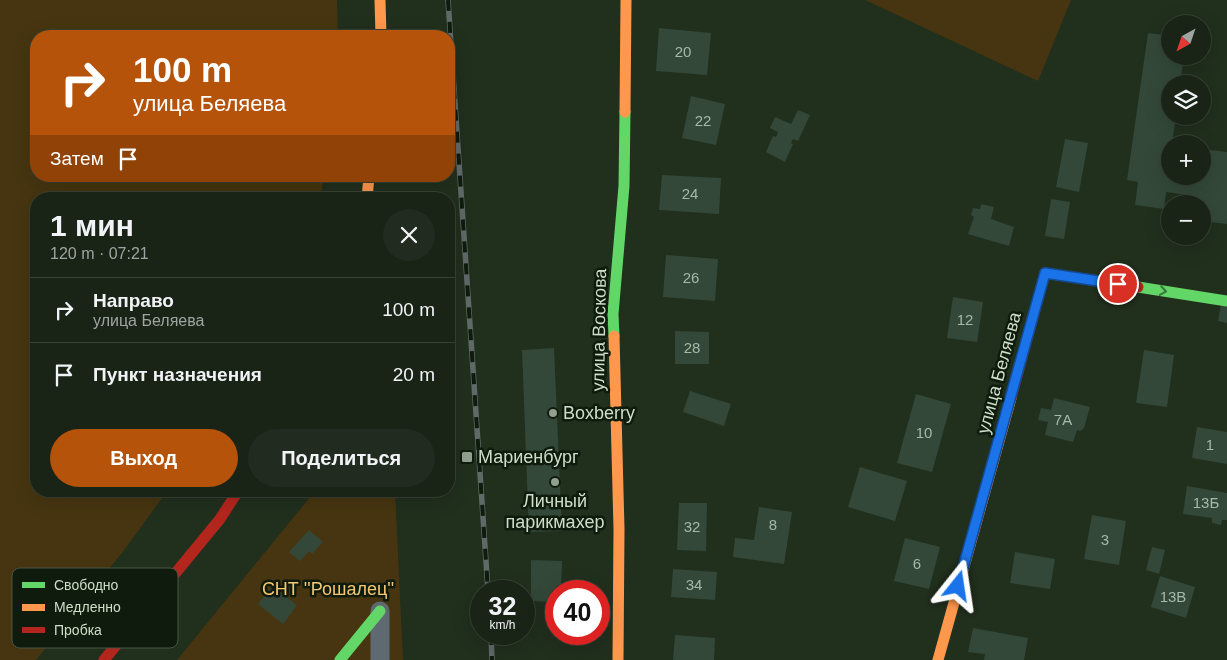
<!DOCTYPE html>
<html lang="ru">
<meta charset="utf-8">
<style>
body{margin:0;font-family:Helvetica,sans-serif;background:#222b1f;color:#f1f3f6;height:100vh;display:flex;flex-direction:column;font-size:19px;white-space:nowrap}
*{box-sizing:border-box;margin:0}
p{font-size:16px;color:#9fa4a1}
.icon{flex:none;width:28px;height:28px;fill:none;stroke:currentColor;stroke-width:2;stroke-linecap:round;stroke-linejoin:round}
.map{position:relative;flex:1;overflow:hidden}
.sheet{position:absolute;left:30px;top:192px;width:425px;height:305px;display:flex;flex-direction:column;background:#192316;border-radius:20px;box-shadow:0 5px 20px #0002,0 0 0 1px #374035}
.sheet>*{flex:none}
.guide{position:absolute;left:30px;top:30px;width:425px;height:152px;border-radius:20px;box-shadow:0 5px 20px #0002,0 0 0 1px #374035;background:#b45309;color:#fff;overflow:hidden}
.needle{width:32px;rotate:220deg}
.fabs{position:absolute;left:1161px;top:15px;display:grid;gap:10px}
.fabs a{display:grid;place-items:center;width:50px;height:50px;border-radius:50%;background:#192316;box-shadow:0 5px 20px #0002,0 0 0 1px #374035;font-size:25px}
.speed{position:absolute;left:470px;top:580px;display:flex;gap:10px;font-size:25px;font-weight:700;text-align:center}
.speed>*{display:grid;place-content:center;width:65px;height:65px;border-radius:50%;background:#192316;box-shadow:0 5px 20px #0002,0 0 0 1px #374035;line-height:1}
.speed small{font-size:12px;font-weight:400}
.speed .limit{border:8px solid #d22;background:#fff;color:#111}
.pin{position:absolute;display:grid;place-items:center;width:42px;height:42px;color:#fff;margin:-21px;border:2px solid #fff;border-radius:50%;box-shadow:0 1px 5px #0007}
.me{position:absolute;width:55px;margin:-28px;rotate:15deg;stroke-linejoin:round;filter:drop-shadow(0 0 4px #0008)}
.turn{display:flex;align-items:center;gap:18px;height:105px;padding:0 20px;font-size:22px}
.turn .icon{width:65px;height:65px;stroke-width:2.5}
.turn b{display:block;font-size:35px;line-height:42px}
.then{display:flex;align-items:center;height:48px;padding:0 20px;background:#0003;gap:10px;font-size:19px}
.round{display:grid;place-items:center;flex:none;width:52px;height:52px;border-radius:26px;background:#222b1f}
.overview{display:flex;align-items:center;justify-content:space-between;height:85px;padding:0 20px}
h1{font-size:30px;font-weight:600;line-height:38px}
.cta{display:flex;gap:10px;margin-top:auto;padding:10px 20px}
.cta a{flex:1;height:58px;border-radius:30px;background:#b45309;color:#fff;font-size:20px;font-weight:600;line-height:58px;text-align:center}
.cta a+a{background:#222b1f;color:#f1f3f6}
ul{padding:0;list-style:none}
li{display:flex;align-items:center;gap:15px;height:65px;padding:0 20px;border-top:1px solid #374035}
li div{flex:1}
li b{display:block;font-size:19px}
li em{font-style:normal}
.map>svg:first-child{display:block}
.green{fill:#463510}
.building{fill:#334839}
.lines{fill:none;stroke-linecap:round;stroke-linejoin:round}
.street{stroke:#5f6971;stroke-width:19}
.fast{stroke:#63d668;stroke-width:11}
.slow{stroke:#ff974d;stroke-width:11}
.jam{stroke:#b3261e;stroke-width:11}
.rail-casing{stroke:#5f6968;stroke-width:5.5}
.rail{stroke:#0f1b0c;stroke-width:4;stroke-dasharray:11;stroke-linecap:butt}
.oneway{stroke:#39783a}
.route-casing{stroke:#114b97;stroke-width:12}
.route{stroke:#1a73e8;stroke-width:9}
.poi-dot{fill:#91a18d;stroke:#0f1b0c;stroke-width:2}
.labels{text-anchor:middle;stroke-width:5;stroke-linejoin:round;paint-order:stroke}
.number-label{font-size:15px;fill:#a7b8a6}
.street-label{font-size:18px;fill:#cedeca;stroke:#0f1b0c}
.poi-label{font-size:18px;fill:#cedeca;stroke:#0f1b0c;text-anchor:start}
.park-label{font-size:18px;fill:#f8c671;stroke:#0f1b0c}
.key{fill:#0f1b0c;stroke:#485645;stroke-width:1}
.key-label{font-size:14px;fill:#cedeca}
</style>
<div class="map">
<svg width="1227" height="660" viewBox="0 0 1227 660">
<rect width="100%" height="100%" fill="#212f1d"/>
<g class="green">
<path d="M 0,0 L 337,0 L 338,36 L 36,36 L 36,176 L 324,176 L 320,199 L 36,199 L 36,491 L 167,491 L 125,549 L 36,660 L 0,660 Z"/>
<path d="M 865,0 L 1071,0 L 1038,81 Z"/>
<path d="M 315,491 L 395,491 L 403,660 L 177,660 Z"/>
</g>
<g class="building">
<path d="M 659,28 L 711,33 L 707,75 L 656,71 Z"/>
<path d="M 1148,33 L 1170,36 L 1170,56 L 1184,56 L 1180,84 L 1170,84 L 1170,116 L 1176,116 L 1172,144 L 1170,144 L 1170,176 L 1202,176 L 1202,149 L 1227,152 L 1227,224 L 1202,221 L 1202,204 L 1194,204 L 1195,196 L 1166,192 L 1164,209 L 1135,205 L 1138,182 L 1127,180 Z"/>
<path d="M 691,96 L 725,104 L 716,145 L 682,138 Z"/>
<path d="M 798,110 L 810,115 L 798,141 L 793,139 L 791,143 L 793,144 L 785,162 L 766,152 L 773,136 L 776,137 L 778,132 L 770,128 L 775,117 L 791,124 Z"/>
<path d="M 1065,139 L 1088,143 L 1079,192 L 1056,187 Z"/>
<path d="M 662,175 L 721,178 L 719,214 L 659,210 Z"/>
<path d="M 1051,199 L 1070,202 L 1064,239 L 1045,236 Z"/>
<path d="M 981,204 L 994,207 L 991,219 L 1014,227 L 1009,246 L 968,234 L 974,217 L 971,215 L 973,208 L 980,209 Z"/>
<path d="M 666,255 L 718,259 L 715,301 L 663,297 Z"/>
<path d="M 953,297 L 983,302 L 977,342 L 947,338 Z"/>
<path d="M 1221,305 L 1227,306 L 1227,323 L 1218,321 Z"/>
<path d="M 675,331 L 709,332 L 709,364 L 675,364 Z"/>
<path d="M 554,348 L 562,531 L 529,532 L 522,350 Z"/>
<path d="M 1144,350 L 1174,355 L 1167,407 L 1136,403 Z"/>
<path d="M 690,391 L 731,404 L 724,426 L 683,412 Z"/>
<path d="M 916,394 L 951,404 L 932,472 L 897,463 Z"/>
<path d="M 1054,398 L 1090,407 L 1084,428 L 1080,431 L 1077,430 L 1073,442 L 1045,435 L 1048,422 L 1038,420 L 1041,408 L 1051,410 Z"/>
<path d="M 1197,427 L 1227,432 L 1227,464 L 1192,458 Z"/>
<path d="M 860,467 L 907,481 L 895,521 L 848,507 Z"/>
<path d="M 1187,486 L 1227,493 L 1227,520 L 1222,520 L 1221,525 L 1212,523 L 1212,518 L 1183,514 Z"/>
<path d="M 679,503 L 707,503 L 706,551 L 677,550 Z"/>
<path d="M 759,507 L 792,512 L 784,564 L 733,557 L 735,538 L 754,540 Z"/>
<path d="M 1092,515 L 1126,521 L 1119,565 L 1084,559 Z"/>
<path d="M 309,530 L 323,542 L 312,554 L 309,551 L 300,561 L 289,552 Z"/>
<path d="M 905,538 L 940,547 L 929,589 L 894,581 Z"/>
<path d="M 1152,547 L 1165,550 L 1159,574 L 1146,570 Z"/>
<path d="M 1015,552 L 1055,559 L 1050,589 L 1010,583 Z"/>
<path d="M 531,560 L 562,561 L 561,590 L 552,592 L 552,602 L 531,601 Z"/>
<path d="M 673,569 L 717,572 L 715,600 L 671,597 Z"/>
<path d="M 1160,576 L 1195,587 L 1186,618 L 1151,607 Z"/>
<path d="M 272,586 L 297,605 L 283,624 L 258,604 Z"/>
<path d="M 973,628 L 1028,638 L 1024,660 L 984,660 L 985,654 L 968,652 Z"/>
<path d="M 675,635 L 715,638 L 714,660 L 673,660 Z"/>
</g>
<g class="lines">
<path class="street" d="M 380,611 L 380,660"/>
<g class="fast">
<path d="M 1138,287 L 1227,301"/>
<path d="M 614,336 L 613,314 L 624,186 L 625,112"/>
<path d="M 340,660 L 380,611"/>
</g>
<g class="slow">
<path d="M 380,0 L 381,36"/>
<path d="M 625,112 L 626,0"/>
<path d="M 367,199 L 369,176"/>
<path d="M 614,336 L 619,529 L 618,660"/>
<path d="M 938,660 L 1011,398"/>
</g>
<g class="jam">
<path d="M 1011,398 L 1045,273 L 1138,287"/>
<path d="M 104,660 L 220,519 L 238,491"/>
</g>
<defs>
<g id="rail">
<path d="M 448,0 L 488,591"/>
<path d="M 491,634 L 492,660"/>
</g>
</defs>
<use href="#rail" class="rail-casing"/>
<use href="#rail" class="rail"/>
</g>
<defs><path id="oneway-chevron" d="M-2-3.5L2.5 0L-2 3.5" fill="none" stroke-width="1.6" stroke-linecap="round" stroke-linejoin="round" transform="scale(1.25)"/></defs>
<use class="oneway" href="#oneway-chevron" transform="translate(1163 291) rotate(9)"/>
<g class="lines">
<defs>
<path id="route" d="M 958,586 L 1045,273 L 1118,284"/>
</defs>
<use href="#route" class="route-casing"/>
<use href="#route" class="route"/>
</g>
<g class="poi-dot">
<circle cx="553" cy="413" r="5"/>
<rect x="461" y="451" width="12" height="12" rx="2.5"/>
<circle cx="555" cy="482" r="5"/>
</g>
<g class="labels">
<g class="number-label">
<text x="683" y="57">20</text>
<text x="703" y="126">22</text>
<text x="690" y="199">24</text>
<text x="691" y="283">26</text>
<text x="965" y="325">12</text>
<text x="692" y="353">28</text>
<text x="1063" y="425">7А</text>
<text x="924" y="438">10</text>
<text x="1210" y="450">1</text>
<text x="1206" y="508">13Б</text>
<text x="773" y="530">8</text>
<text x="692" y="532">32</text>
<text x="1105" y="545">3</text>
<text x="917" y="569">6</text>
<text x="694" y="590">34</text>
<text x="1173" y="602">13В</text>
</g>
<g class="street-label">
<text transform="translate(599 330) rotate(-89)" y="6">улица Воскова</text>
<text transform="translate(999 373) rotate(-75)" y="6">улица Беляева</text>
</g>
<g class="poi-label">
<text x="563" y="419">Boxberry</text>
<text x="478" y="463">Мариенбург</text>
<text x="555" y="507" text-anchor="middle">Личный<tspan x="555" dy="21">парикмахер</tspan></text>
</g>
<g class="park-label">
<text x="328" y="595">СНТ ''Рошалец''</text>
</g>
</g>
<rect x="12" y="568" width="166" height="80" rx="8" class="key"/>
<rect x="22" y="582" width="23" height="6" fill="#63d668"/>
<rect x="22" y="604" width="23" height="7" fill="#ff974d"/>
<rect x="22" y="627" width="23" height="6" fill="#b3261e"/>
<g class="key-label">
<text x="54" y="590">Свободно</text>
<text x="54" y="612">Медленно</text>
<text x="54" y="635">Пробка</text>
</g>
</svg>
<div class="fabs">
<a><svg class="needle" viewBox="-14 -14 28 28"><path d="M0-13l5 13h-10z" fill="#e53935"/><path d="M0 13l5-13h-10z" fill="#9fa4a1"/></svg></a>
<a><svg class="icon" aria-label="layers" viewBox="0 0 24 24"><path d="M12 4l9 5-9 5-9-5zM3 14l9 5 9-5"/></svg></a>
<a>+</a>
<a>−</a>
</div>
<div class="speed"><div>32<small>km/h</small></div><div class="limit">40</div></div>
<div class="pin" style="left:1118px;top:284px;background:#d93025"><svg class="icon" aria-label="arrive" viewBox="0 0 24 24"><path d="M6 21V4h12l-3 4 3 4H6"/></svg></div>
<svg class="me" style="left:958px;top:586px" viewBox="-20 -20 40 40"><path d="M0-17L14 15 0 8-14 15z" fill="#1a73e8" stroke="#fff" stroke-width="4"/></svg>
<div class="guide">
<div class="turn"><svg class="icon" aria-label="right" viewBox="0 0 24 24"><path d="M7 20v-9h11M14 6l5 5-5 5"/></svg><div><b>100 m</b>улица Беляева</div></div>
<div class="then">Затем<svg class="icon" aria-label="arrive" viewBox="0 0 24 24"><path d="M6 21V4h12l-3 4 3 4H6"/></svg></div>
</div>
<section class="sheet">
<div class="overview"><div><h1>1 мин</h1><p>120 m · 07:21</p></div><a class="round"><svg class="icon" aria-label="close" viewBox="0 0 24 24"><path d="M6 6l12 12M18 6L6 18"/></svg></a></div>
<ul>
<li><svg class="icon" aria-label="right" viewBox="0 0 24 24"><path d="M7 20v-9h11M14 6l5 5-5 5"/></svg><div><b>Направо</b><p>улица Беляева</p></div><em>100 m</em></li>
<li><svg class="icon" aria-label="arrive" viewBox="0 0 24 24"><path d="M6 21V4h12l-3 4 3 4H6"/></svg><div><b>Пункт назначения</b></div><em>20 m</em></li>
</ul>
<div class="cta"><a>Выход</a><a>Поделиться</a></div>
</section>
</div>
